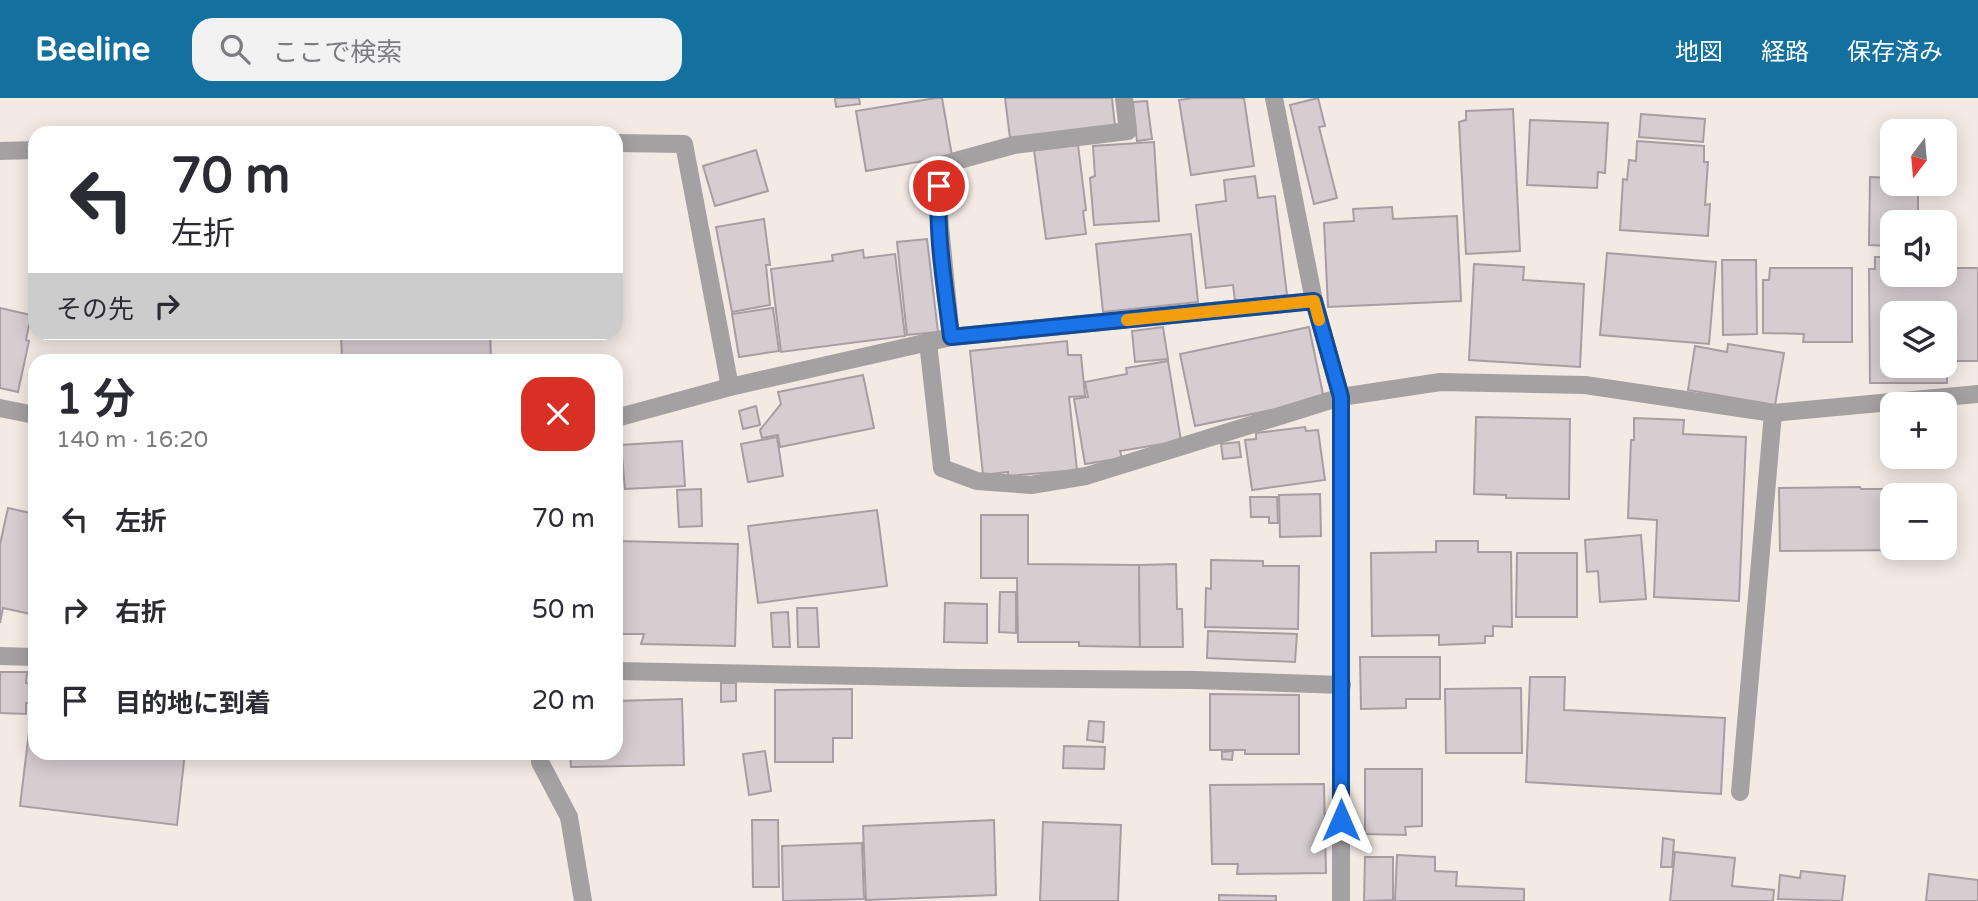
<!DOCTYPE html>
<html lang="ja">
<meta charset="utf-8">
<style>
body{margin:0;font-family:"Varela Round","Noto Sans JP",sans-serif;background:#f2f2f3;color:#2b2b33;height:100vh;display:flex;flex-direction:column;font-size:26px;white-space:nowrap}
*{box-sizing:border-box;margin:0}
p{font-size:23px;color:#7c7c81}
.icon{flex:none;width:38px;height:38px;fill:none;stroke:currentColor;stroke-width:2;stroke-linecap:round;stroke-linejoin:round}
.map{position:relative;flex:1;overflow:hidden}
.side{position:absolute;left:28px;top:256px;width:595px;height:406px;display:flex;flex-direction:column;background:#fff;border-radius:21px;box-shadow:0 4px 18px #0003}
.side>*{flex:none}
.guide{position:absolute;left:28px;top:28px;width:595px;height:214px;border-radius:21px;box-shadow:0 4px 18px #0003;background:#fff;color:#2b2b33;overflow:hidden}
.needle{width:46px;rotate:196deg}
.fabs{position:absolute;left:1880px;top:21px;display:grid;gap:14px}
.fabs a{display:grid;place-items:center;width:77px;height:77px;border-radius:14px;background:#fff;box-shadow:0 4px 18px #0003;font-size:35px}
.pin{position:absolute;display:grid;place-items:center;width:60px;height:60px;color:#fff;margin:-30px;border:4px solid #fff;border-radius:50%;box-shadow:0 2px 7px #0007}
.me{position:absolute;width:77px;margin:-38px;rotate:0deg;stroke-linejoin:round;filter:drop-shadow(0 0 5px #0008)}
.turn{display:flex;align-items:center;gap:24px;height:147px;padding:0 28px;font-size:32px}
.turn .icon{width:91px;height:91px;stroke-width:2.5}
.turn b{display:block;font-size:49px;line-height:60px}
.then{display:flex;align-items:center;height:66px;padding:0 28px;background:#0003;gap:14px;font-size:26px}
.round{display:grid;place-items:center;flex:none;width:74px;height:74px;border-radius:21px;background:#f2f2f3}
.overview{display:flex;align-items:center;justify-content:space-between;height:119px;padding:0 28px}
h1{font-size:42px;font-weight:700;line-height:52px}
ul{padding:0;list-style:none}
li{display:flex;align-items:center;gap:21px;height:91px;padding:0 28px}
li div{flex:1}
li b{display:block;font-size:26px}
li em{font-style:normal}
header{display:flex;align-items:center;gap:42px;box-sizing:border-box;height:98px;padding:0 35px;background:#14719f;color:#fff}
header strong{font-size:33px}
nav{display:flex;gap:38px;margin-inline-start:auto;font-size:24px}
.search{width:490px;height:63px;background:#f2f2f3;display:flex;align-items:center;gap:18px;box-sizing:border-box;padding:0 24px;border-radius:21px;color:#7c7c81;font-size:26px}
.map>svg:first-child{display:block}
.building{fill:#d6cdd1;stroke:#a79da2;stroke-width:2;fill-rule:evenodd}
.lines{fill:none;stroke-linecap:round;stroke-linejoin:round}
.minor{stroke:#a5a0a2;stroke-width:18}
.route-casing{stroke:#114b97;stroke-width:18}
.route{stroke:#1a73e8;stroke-width:12}
.slow{stroke:#f59e0b;stroke-width:12}
</style>
<header>
<strong>Beeline</strong>
<div class="search"><svg class="icon" aria-label="search" viewBox="0 0 24 24"><circle cx="10" cy="10" r="6"/><path d="M15 15l6 6"/></svg>ここで検索</div>
<nav><a>地図</a><a>経路</a><a>保存済み</a></nav>
</header>
<div class="map">
<svg width="1978" height="803" viewBox="0 0 1978 803">
<rect width="100%" height="100%" fill="#f3eae4"/>
<g class="building">
<path d="M 835,0 L 859,0 L 860,6 L 836,9 Z"/>
<path d="M 936,0 L 942,0 L 952,58 L 866,73 L 856,13 Z"/>
<path d="M 1005,0 L 1112,0 L 1115,28 L 1010,40 Z"/>
<path d="M 1193,0 L 1244,0 L 1254,68 L 1191,77 L 1179,2 Z"/>
<path d="M 1318,0 L 1325,28 L 1319,29 L 1337,100 L 1314,106 L 1290,7 Z"/>
<path d="M 1147,3 L 1152,41 L 1137,43 L 1133,4 Z"/>
<path d="M 1513,11 L 1520,153 L 1466,156 L 1459,24 L 1466,22 L 1466,13 Z"/>
<path d="M 1641,16 L 1705,21 L 1703,44 L 1639,39 Z"/>
<path d="M 1530,22 L 1608,25 L 1605,75 L 1598,74 L 1597,90 L 1527,87 Z"/>
<path d="M 1637,43 L 1704,48 L 1704,64 L 1708,64 L 1705,107 L 1710,106 L 1708,138 L 1620,132 L 1623,81 L 1627,82 L 1629,62 L 1636,63 Z"/>
<path d="M 1154,44 L 1159,123 L 1094,127 L 1090,80 L 1095,78 L 1093,48 Z"/>
<path d="M 1078,47 L 1086,112 L 1083,113 L 1086,136 L 1046,141 L 1034,52 Z"/>
<path d="M 756,52 L 768,93 L 715,108 L 703,68 Z"/>
<path d="M 1255,78 L 1258,100 L 1275,98 L 1287,197 L 1235,203 L 1233,187 L 1206,190 L 1196,107 L 1226,103 L 1224,82 Z"/>
<path d="M 1870,79 L 1892,80 L 1892,86 L 1918,86 L 1918,122 L 1915,122 L 1915,124 L 1892,124 L 1890,148 L 1869,147 Z"/>
<path d="M 1392,109 L 1393,121 L 1457,118 L 1461,203 L 1328,209 L 1324,125 L 1354,123 L 1353,111 Z"/>
<path d="M 764,121 L 770,167 L 766,167 L 770,207 L 732,214 L 716,129 Z"/>
<path d="M 1191,136 L 1198,204 L 1103,214 L 1096,146 Z"/>
<path d="M 927,141 L 938,234 L 907,237 L 897,144 Z"/>
<path d="M 863,152 L 864,160 L 895,156 L 905,238 L 781,254 L 771,171 L 833,163 L 832,157 Z"/>
<path d="M 1607,155 L 1716,164 L 1709,246 L 1600,237 Z"/>
<path d="M 1875,159 L 1892,159 L 1892,177 L 1944,177 L 1944,170 L 1978,170 L 1978,263 L 1947,263 L 1947,285 L 1870,285 L 1869,171 L 1875,171 ZM 1892,215 L 1944,215 L 1944,268 L 1892,268 Z"/>
<path d="M 1722,162 L 1756,162 L 1757,236 L 1723,237 Z"/>
<path d="M 1474,166 L 1524,169 L 1523,182 L 1584,186 L 1580,269 L 1469,262 Z"/>
<path d="M 1770,170 L 1852,170 L 1852,244 L 1803,244 L 1804,236 L 1763,235 L 1763,182 L 1769,182 Z"/>
<path d="M 0,210 L 31,217 L 26,242 L 29,243 L 18,294 L 0,290 Z"/>
<path d="M 773,210 L 779,253 L 739,259 L 732,216 Z"/>
<path d="M 1163,229 L 1168,261 L 1135,264 L 1132,233 Z"/>
<path d="M 1309,229 L 1324,301 L 1195,328 L 1180,256 Z"/>
<path d="M 341,234 L 490,234 L 491,262 L 342,262 Z"/>
<path d="M 1067,243 L 1068,257 L 1081,257 L 1085,298 L 1069,299 L 1077,372 L 1008,378 L 1008,374 L 983,377 L 970,253 Z"/>
<path d="M 1728,246 L 1784,255 L 1775,307 L 1688,292 L 1695,248 L 1727,254 Z"/>
<path d="M 1168,263 L 1181,343 L 1120,353 L 1122,360 L 1085,366 L 1074,301 L 1088,299 L 1085,284 L 1127,276 L 1126,270 Z"/>
<path d="M 863,277 L 874,330 L 780,349 L 778,337 L 762,340 L 760,332 L 781,306 L 778,294 Z"/>
<path d="M 756,308 L 760,327 L 743,331 L 739,313 Z"/>
<path d="M 1476,319 L 1570,321 L 1569,401 L 1506,400 L 1506,397 L 1474,396 Z"/>
<path d="M 1634,320 L 1684,322 L 1683,336 L 1746,339 L 1739,503 L 1654,499 L 1657,422 L 1628,420 L 1631,342 L 1634,342 Z"/>
<path d="M 1305,329 L 1306,333 L 1318,332 L 1325,382 L 1252,392 L 1245,342 L 1256,341 L 1256,335 Z"/>
<path d="M 777,339 L 783,378 L 748,384 L 741,346 Z"/>
<path d="M 682,343 L 685,388 L 625,391 L 621,347 Z"/>
<path d="M 1239,344 L 1241,359 L 1223,361 L 1221,346 Z"/>
<path d="M 1860,389 L 1861,391 L 1909,391 L 1909,397 L 1892,397 L 1892,450 L 1909,450 L 1909,452 L 1780,453 L 1779,390 Z"/>
<path d="M 701,391 L 702,428 L 679,429 L 677,392 Z"/>
<path d="M 1320,396 L 1321,438 L 1280,439 L 1279,397 Z"/>
<path d="M 1250,399 L 1277,399 L 1278,425 L 1269,425 L 1269,419 L 1251,419 Z"/>
<path d="M 8,410 L 35,416 L 35,517 L 3,510 L 0,525 L 0,446 Z"/>
<path d="M 877,412 L 887,488 L 758,505 L 748,428 Z"/>
<path d="M 981,417 L 1028,417 L 1028,466 L 1139,467 L 1140,549 L 1079,548 L 1079,544 L 1018,544 L 1017,480 L 981,480 Z"/>
<path d="M 1641,437 L 1646,501 L 1600,504 L 1598,473 L 1587,474 L 1585,442 Z"/>
<path d="M 616,443 L 738,446 L 735,548 L 641,546 L 644,536 L 616,536 Z"/>
<path d="M 1436,443 L 1478,443 L 1478,454 L 1511,454 L 1512,529 L 1493,528 L 1493,538 L 1485,538 L 1485,545 L 1439,547 L 1439,537 L 1372,538 L 1371,455 L 1436,454 Z"/>
<path d="M 1517,455 L 1577,455 L 1577,519 L 1516,519 Z"/>
<path d="M 1211,462 L 1263,463 L 1263,468 L 1299,468 L 1298,531 L 1205,529 L 1206,490 L 1211,491 Z"/>
<path d="M 1176,466 L 1177,511 L 1182,511 L 1183,549 L 1140,549 L 1139,467 Z"/>
<path d="M 1000,494 L 1016,494 L 1016,535 L 999,534 Z"/>
<path d="M 945,505 L 987,506 L 987,545 L 944,544 Z"/>
<path d="M 797,510 L 817,510 L 819,549 L 798,549 Z"/>
<path d="M 788,514 L 790,549 L 773,549 L 771,515 Z"/>
<path d="M 1208,533 L 1297,536 L 1295,564 L 1207,560 Z"/>
<path d="M 1360,559 L 1440,559 L 1440,601 L 1406,601 L 1406,610 L 1361,611 Z"/>
<path d="M 0,574 L 27,574 L 26,585 L 34,585 L 33,605 L 26,605 L 26,616 L 0,615 Z"/>
<path d="M 1530,579 L 1565,579 L 1564,612 L 1725,620 L 1721,696 L 1526,684 Z"/>
<path d="M 721,585 L 736,585 L 736,603 L 721,604 Z"/>
<path d="M 1521,590 L 1522,655 L 1446,655 L 1445,591 Z"/>
<path d="M 852,591 L 852,640 L 833,640 L 833,664 L 775,664 L 775,592 Z"/>
<path d="M 1210,596 L 1299,597 L 1299,656 L 1245,656 L 1245,652 L 1210,652 Z"/>
<path d="M 682,601 L 684,667 L 571,669 L 570,654 L 616,654 L 616,603 Z"/>
<path d="M 31,617 L 35,618 L 35,654 L 185,654 L 177,727 L 20,708 Z"/>
<path d="M 1089,623 L 1104,624 L 1103,644 L 1087,642 Z"/>
<path d="M 1064,648 L 1105,649 L 1104,671 L 1063,670 Z"/>
<path d="M 765,653 L 771,693 L 749,697 L 743,656 Z"/>
<path d="M 1233,653 L 1232,662 L 1222,661 L 1222,654 Z"/>
<rect x="389" y="654" width="111" height="2"/>
<path d="M 1365,671 L 1422,671 L 1422,728 L 1405,729 L 1406,737 L 1365,736 Z"/>
<path d="M 1324,686 L 1326,775 L 1237,776 L 1238,766 L 1212,766 L 1210,687 Z"/>
<path d="M 752,722 L 778,722 L 779,789 L 753,789 Z"/>
<path d="M 994,722 L 996,797 L 866,802 L 863,728 Z"/>
<path d="M 1043,724 L 1121,727 L 1118,803 L 1040,803 Z"/>
<path d="M 1663,740 L 1674,742 L 1672,769 L 1661,769 Z"/>
<path d="M 862,745 L 864,801 L 783,803 L 782,748 Z"/>
<path d="M 1675,754 L 1735,760 L 1732,788 L 1774,792 L 1773,803 L 1670,803 Z"/>
<path d="M 1397,757 L 1435,759 L 1435,773 L 1457,774 L 1456,788 L 1524,791 L 1524,803 L 1395,803 Z"/>
<path d="M 1365,759 L 1393,759 L 1393,802 L 1364,803 Z"/>
<path d="M 1801,773 L 1845,778 L 1842,803 L 1778,801 L 1780,777 L 1800,780 Z"/>
<path d="M 1929,776 L 1978,782 L 1978,803 L 1926,803 Z"/>
<path d="M 1219,797 L 1276,798 L 1276,803 L 1219,803 Z"/>
</g>
<g class="lines">
<g class="minor">
<path d="M 1274,0 L 1314,203 L 1341,299 L 1341,803"/>
<path d="M 616,45 L 684,46 L 730,289"/>
<path d="M 0,53 L 35,52"/>
<path d="M 951,239 L 938,108 L 941,67 L 1014,47 L 1128,33 L 1124,0"/>
<path d="M 928,244 L 942,370 L 977,383 L 1031,387 L 1086,378 L 1341,299 L 1440,284 L 1585,287 L 1773,315 L 1978,296"/>
<path d="M 0,310 L 35,317"/>
<path d="M 616,320 L 730,289 L 951,239 L 1314,203"/>
<path d="M 0,558 L 35,559"/>
<path d="M 616,573 L 963,580 L 1195,582 L 1342,587"/>
<path d="M 540,654 L 540,664 L 569,719 L 583,803"/>
<path d="M 1740,694 L 1773,315"/>
</g>
</g>
<g class="lines">
<defs>
<path id="route" d="M 939,88 C 936,138 945,189 951,239 L 1314,203 L 1341,299 L 1341,722"/>
</defs>
<use href="#route" class="route-casing"/>
<use href="#route" class="route"/>
<path class="slow" d="M 1127,222 L 1314,203 L 1319,222"/>
</g>
</svg>
<div class="fabs">
<a><svg class="needle" viewBox="-14 -14 28 28"><path d="M0-13l5 13h-10z" fill="#e53935"/><path d="M0 13l5-13h-10z" fill="#7c7c81"/></svg></a>
<a><svg class="icon" aria-label="sound" viewBox="0 0 24 24"><path d="M4 9h4l5-4v14l-5-4H4zM17 9q2 3 0 6"/></svg></a>
<a><svg class="icon" aria-label="layers" viewBox="0 0 24 24"><path d="M12 4l9 5-9 5-9-5zM3 14l9 5 9-5"/></svg></a>
<a>+</a>
<a>−</a>
</div>
<div class="pin" style="left:939px;top:88px;background:#d93025"><svg class="icon" aria-label="arrive" viewBox="0 0 24 24"><path d="M6 21V4h12l-3 4 3 4H6"/></svg></div>
<svg class="me" style="left:1341px;top:722px" viewBox="-20 -20 40 40"><path d="M0-17L14 15 0 8-14 15z" fill="#1a73e8" stroke="#fff" stroke-width="4"/></svg>
<div class="guide">
<div class="turn"><svg class="icon" aria-label="left" viewBox="0 0 24 24"><path d="M17 20v-9H6M10 6l-5 5 5 5"/></svg><div><b>70 m</b>左折</div></div>
<div class="then">その先<svg class="icon" aria-label="right" viewBox="0 0 24 24"><path d="M7 20v-9h11M14 6l5 5-5 5"/></svg></div>
</div>
<section class="side">
<div class="overview"><div><h1>1 分</h1><p>140 m · 16:20</p></div><a class="round" style="background:#d93025;color:#fff"><svg class="icon" aria-label="close" viewBox="0 0 24 24"><path d="M6 6l12 12M18 6L6 18"/></svg></a></div>
<ul>
<li><svg class="icon" aria-label="left" viewBox="0 0 24 24"><path d="M17 20v-9H6M10 6l-5 5 5 5"/></svg><div><b>左折</b></div><em>70 m</em></li>
<li><svg class="icon" aria-label="right" viewBox="0 0 24 24"><path d="M7 20v-9h11M14 6l5 5-5 5"/></svg><div><b>右折</b></div><em>50 m</em></li>
<li><svg class="icon" aria-label="arrive" viewBox="0 0 24 24"><path d="M6 21V4h12l-3 4 3 4H6"/></svg><div><b>目的地に到着</b></div><em>20 m</em></li>
</ul>
</section>
</div>
